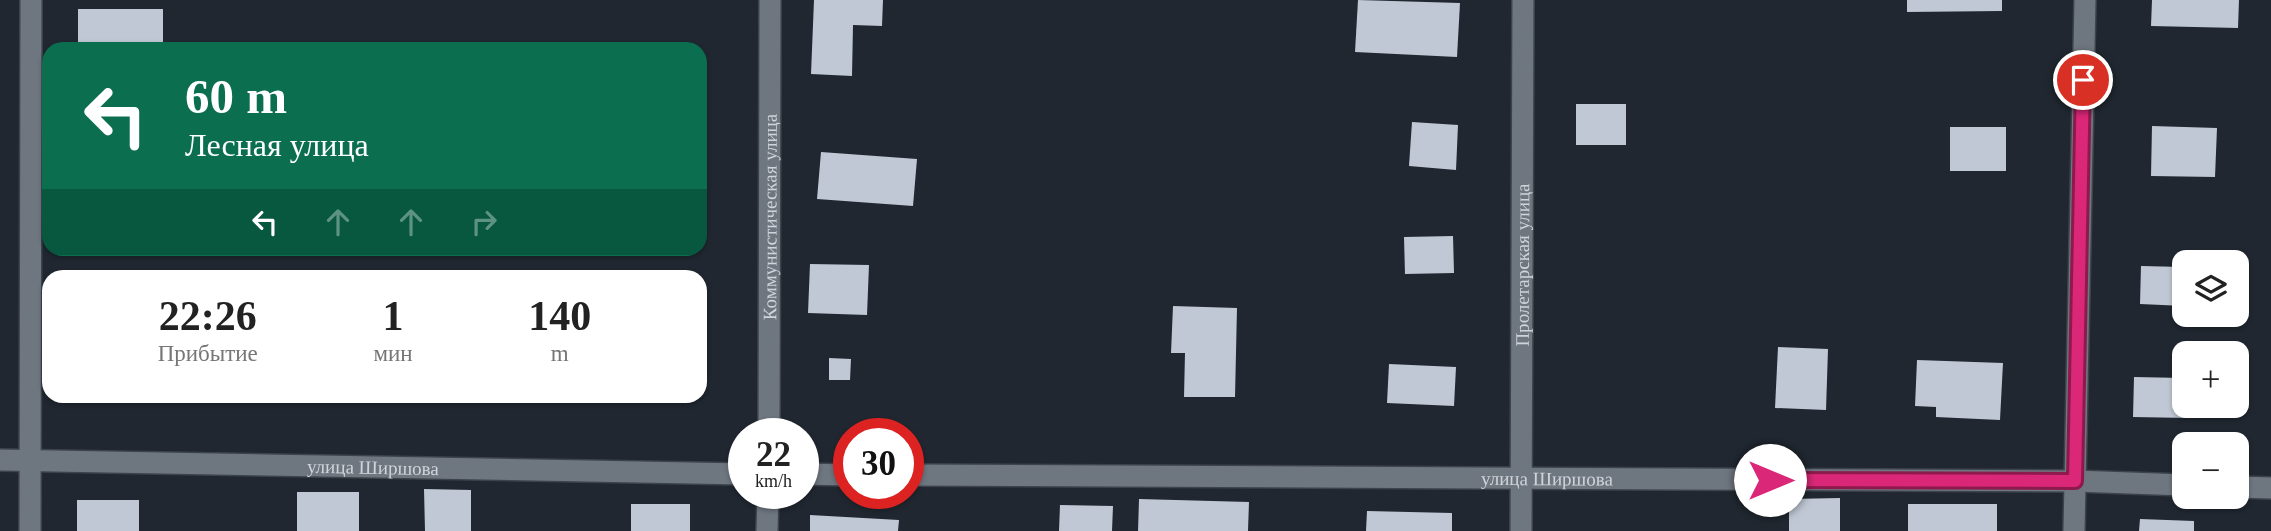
<!DOCTYPE html>
<html lang="ru">
<meta charset="utf-8">
<style>
body{margin:0;font-family:"Times New Roman",serif;background:#f2f2f2;color:#222;height:100vh;display:flex;flex-direction:column;font-size:26px;white-space:nowrap}
*{box-sizing:border-box;margin:0}
p{font-size:23px;color:#767676}
.icon{flex:none;width:38px;height:38px;fill:none;stroke:currentColor;stroke-width:2;stroke-linecap:round;stroke-linejoin:round}
.map{position:relative;flex:1;overflow:hidden}
.panel{position:absolute;left:42px;top:270px;width:665px;height:133px;display:flex;flex-direction:column;background:#fff;border-radius:21px;box-shadow:0 2px 5px #0004}
.panel>*{flex:none}
.top-card{position:absolute;left:42px;top:42px;width:665px;height:214px;border-radius:21px;box-shadow:0 2px 5px #0004;background:#0b6e4f;color:#fff;overflow:hidden}
.fabs{position:absolute;left:2172px;top:250px;display:grid;gap:14px}
.fabs a{display:grid;place-items:center;width:77px;height:77px;border-radius:14px;background:#fff;box-shadow:0 2px 5px #0004;font-size:35px}
.speed{position:absolute;left:728px;top:418px;display:flex;gap:14px;font-size:35px;font-weight:700;text-align:center}
.speed>*{display:grid;place-content:center;width:91px;height:91px;border-radius:50%;background:#fff;box-shadow:0 2px 5px #0004;line-height:1}
.speed small{font-size:18px;font-weight:400}
.speed .limit{border:10px solid #d22;background:#fff;color:#111}
.pin{position:absolute;display:grid;place-items:center;width:60px;height:60px;color:#fff;margin:-30px;border:4px solid #fff;border-radius:50%;box-shadow:0 2px 7px #0007}
.me{position:absolute;width:77px;margin:-38px;rotate:90deg;stroke-linejoin:round;filter:drop-shadow(0 0 5px #0008)}
.turn{display:flex;align-items:center;gap:24px;height:147px;padding:0 28px;font-size:32px}
.turn .icon{width:91px;height:91px;stroke-width:2.5}
.turn b{display:block;font-size:49px;line-height:60px}
.lanes{display:flex;align-items:center;height:66px;padding:0 28px;background:#0003;justify-content:center;gap:35px;direction:ltr}
.lanes .off{opacity:.35}
.eta{display:flex;justify-content:space-evenly;align-items:center;height:119px;text-align:center}
.eta b{font-size:42px;font-weight:800;line-height:49px}
.map>svg:first-child{display:block}
.building{fill:#bfc8d4}
.lines{fill:none;stroke-linecap:round;stroke-linejoin:round}
.minor-casing{stroke:#3d434a;stroke-width:24}
.tertiary-casing{stroke:#3d434a;stroke-width:24}
.minor{stroke:#6e7680;stroke-width:21}
.tertiary{stroke:#6e7680;stroke-width:21}
.route-casing{stroke:#8e194d;stroke-width:18}
.route{stroke:#db2777;stroke-width:12}
.labels{text-anchor:middle;stroke-width:7;stroke-linejoin:round;paint-order:stroke}
.street-label{font-size:19px;fill:#d0d4da;stroke:#0d1013}
</style>
<div class="map">
<svg width="2271" height="531" viewBox="0 0 2271 531">
<rect width="100%" height="100%" fill="#202730"/>
<g class="building">
<path d="M 814,0 L 883,0 L 882,26 L 853,25 L 852,76 L 811,74 Z"/>
<path d="M 1358,0 L 1460,3 L 1457,57 L 1355,52 Z"/>
<path d="M 1907,0 L 2002,0 L 2002,11 L 1907,12 Z"/>
<path d="M 2152,0 L 2239,0 L 2238,28 L 2151,26 Z"/>
<rect x="78" y="9" width="85" height="39"/>
<path d="M 530,43 L 570,44 L 570,49 L 530,49 Z"/>
<rect x="1576" y="104" width="50" height="41"/>
<path d="M 1412,122 L 1458,125 L 1456,170 L 1409,166 Z"/>
<path d="M 2152,126 L 2217,128 L 2215,177 L 2151,176 Z"/>
<rect x="1950" y="127" width="56" height="44"/>
<path d="M 821,152 L 917,159 L 913,206 L 817,199 Z"/>
<path d="M 1453,236 L 1454,273 L 1405,274 L 1404,237 Z"/>
<path d="M 810,264 L 869,265 L 867,315 L 808,313 Z"/>
<path d="M 2141,266 L 2184,267 L 2184,306 L 2140,304 Z"/>
<path d="M 1173,306 L 1237,308 L 1235,397 L 1184,397 L 1185,353 L 1171,353 Z"/>
<path d="M 1778,347 L 1828,349 L 1826,410 L 1775,408 Z"/>
<path d="M 829,358 L 851,359 L 850,380 L 829,380 Z"/>
<path d="M 1917,360 L 2003,363 L 2000,420 L 1936,417 L 1936,407 L 1915,406 Z"/>
<path d="M 1389,364 L 1456,367 L 1454,406 L 1387,403 Z"/>
<path d="M 2134,377 L 2184,378 L 2184,406 L 2188,406 L 2188,418 L 2133,417 Z"/>
<path d="M 424,489 L 471,490 L 471,531 L 425,531 Z"/>
<rect x="297" y="492" width="62" height="39"/>
<path d="M 1840,498 L 1840,531 L 1789,531 L 1789,499 Z"/>
<path d="M 1139,499 L 1249,502 L 1248,531 L 1138,531 Z"/>
<rect x="77" y="500" width="62" height="31"/>
<rect x="631" y="504" width="59" height="27"/>
<rect x="1908" y="504" width="89" height="27"/>
<path d="M 1060,505 L 1113,506 L 1112,531 L 1059,531 Z"/>
<path d="M 1367,511 L 1452,513 L 1452,531 L 1366,531 Z"/>
<path d="M 810,515 L 899,520 L 898,531 L 810,531 Z"/>
<path d="M 2140,519 L 2194,521 L 2194,531 L 2139,531 Z"/>
</g>
<g class="lines">
<defs>
<g id="minor">
<path id="s1" d="M 0,460 L 744,474"/>
<path d="M 803,474 L 849,475"/>
<path id="s2" d="M 908,475 L 2075,481 L 2184,485"/>
<path d="M 2236,487 L 2271,488"/>
<path d="M 30,531 L 31,0"/>
<path id="s3" d="M 1521,531 L 1523,0"/>
<path d="M 2074,531 L 2085,0"/>
</g>
<g id="tertiary">
<path id="s4" d="M 769,434 L 770,0"/>
<path d="M 767,531 L 768,494"/>
</g>
</defs>
<use href="#minor" class="minor-casing"/>
<use href="#tertiary" class="tertiary-casing"/>
<use href="#minor" class="minor"/>
<use href="#tertiary" class="tertiary"/>
</g>
<g class="lines">
<defs>
<path id="route" d="M 1770,480 L 2075,481 L 2083,80"/>
</defs>
<use href="#route" class="route-casing"/>
<use href="#route" class="route"/>
</g>
<g class="labels">
<g class="street-label">
<text dy="7" stroke="none"><textPath href="#s4" startOffset="217">Коммунистическая улица</textPath></text>
<text dy="7" stroke="none"><textPath href="#s3" startOffset="266">Пролетарская улица</textPath></text>
<text dy="7" stroke="none"><textPath href="#s1" startOffset="373">улица Ширшова</textPath></text>
<text dy="7" stroke="none"><textPath href="#s2" startOffset="639">улица Ширшова</textPath></text>
</g>
</g>
</svg>
<div class="fabs">
<a><svg class="icon" aria-label="layers" viewBox="0 0 24 24"><path d="M12 4l9 5-9 5-9-5zM3 14l9 5 9-5"/></svg></a>
<a>+</a>
<a>−</a>
</div>
<div class="speed"><div>22<small>km/h</small></div><div class="limit">30</div></div>
<div class="pin" style="left:2083px;top:80px;background:#d93025"><svg class="icon" aria-label="arrive" viewBox="0 0 24 24"><path d="M6 21V4h12l-3 4 3 4H6"/></svg></div>
<svg class="me" style="left:1770px;top:480px" viewBox="-20 -20 40 40"><circle r="19" fill="#fff"/><path d="M0-13L10 11 0 6-10 11z" fill="#db2777"/></svg>
<div class="top-card">
<div class="turn"><svg class="icon" aria-label="left" viewBox="0 0 24 24"><path d="M17 20v-9H6M10 6l-5 5 5 5"/></svg><div><b>60 m</b>Лесная улица</div></div>
<div class="lanes"><svg class="icon" aria-label="left" viewBox="0 0 24 24"><path d="M17 20v-9H6M10 6l-5 5 5 5"/></svg><svg class="icon off" aria-label="ahead" viewBox="0 0 24 24"><path d="M12 20V5M6 11l6-6 6 6"/></svg><svg class="icon off" aria-label="ahead" viewBox="0 0 24 24"><path d="M12 20V5M6 11l6-6 6 6"/></svg><svg class="icon off" aria-label="right" viewBox="0 0 24 24"><path d="M7 20v-9h11M14 6l5 5-5 5"/></svg></div>
</div>
<section class="panel">
<div class="eta">
<div><b>22:26</b><p>Прибытие</p></div>
<div><b>1</b><p>мин</p></div>
<div><b>140</b><p>m</p></div>
</div>
</section>
</div>
